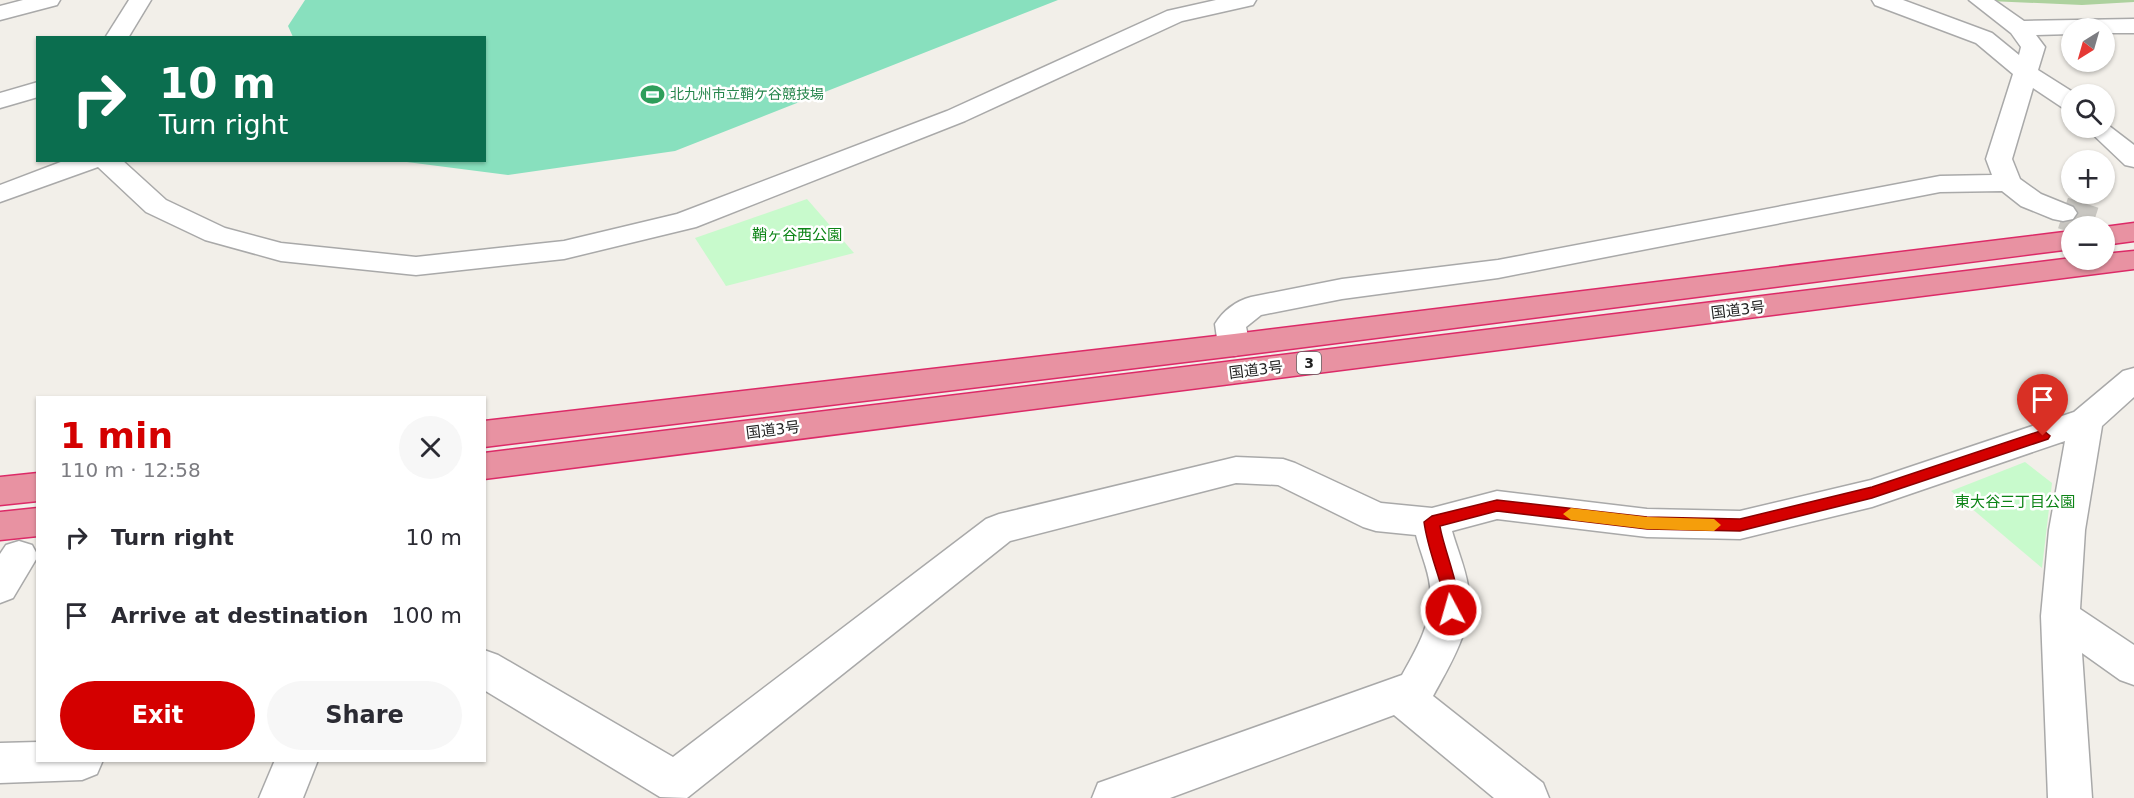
<!DOCTYPE html>
<meta charset="utf-8">
<style>
body{margin:0;font-family:"DejaVu Sans","Noto Sans JP",sans-serif;background:#f7f7f7;color:#2b2b33;height:100vh;display:flex;flex-direction:column;font-size:22px;white-space:nowrap}
*{box-sizing:border-box;margin:0}
p{font-size:20px;color:#7c7c81}
.icon{flex:none;width:33px;height:33px;fill:none;stroke:currentColor;stroke-width:2;stroke-linecap:round;stroke-linejoin:round}
.map{position:relative;flex:1;overflow:hidden}
.drawer{position:absolute;left:36px;top:396px;width:450px;height:366px;display:flex;flex-direction:column;background:#fff;border-radius:0px;box-shadow:0 2px 4px #0004}
.drawer>*{flex:none}
.hud{position:absolute;left:36px;top:36px;width:450px;height:126px;border-radius:0px;box-shadow:0 2px 4px #0004;background:#0b6e4f;color:#fff;overflow:hidden}
.needle{width:39px;rotate:217deg}
.tools{position:absolute;left:2061px;top:18px;display:grid;gap:12px}
.tools a{display:grid;place-items:center;width:54px;height:54px;border-radius:50%;background:#fff;box-shadow:0 2px 4px #0004;font-size:30px}
.pin{position:absolute;display:grid;place-items:center;width:51px;height:51px;color:#fff;margin:-62px -26px;border-radius:50% 50% 50% 0;rotate:-45deg;box-shadow:0 0 6px #0007}
.pin .icon{rotate:45deg}
.me{position:absolute;width:66px;margin:-33px;rotate:354deg;stroke-linejoin:round;filter:drop-shadow(0 0 4px #0008)}
.turn{display:flex;align-items:center;gap:21px;height:126px;padding:0 24px;font-size:27px}
.turn .icon{width:78px;height:78px;stroke-width:2.5}
.turn b{display:block;font-size:42px;line-height:51px}
.round{display:grid;place-items:center;flex:none;width:63px;height:63px;border-radius:32px;background:#f7f7f7}
.head{display:flex;align-items:center;justify-content:space-between;height:102px;padding:0 24px}
h1{font-size:36px;font-weight:700;line-height:45px;color:#d40000}
.cta{display:flex;gap:12px;margin-top:auto;padding:12px 24px}
.cta a{flex:1;height:69px;border-radius:36px;background:#d40000;color:#fff;font-size:24px;font-weight:700;line-height:69px;text-align:center}
.cta a+a{background:#f7f7f7;color:#2b2b33}
ul{padding:0;list-style:none}
li{display:flex;align-items:center;gap:18px;height:78px;padding:0 24px}
li div{flex:1}
li b{display:block;font-size:22px}
li em{font-style:normal}
.map>svg:first-child{display:block}
.forest{fill:#add19e}
.park{fill:#c8facc}
.pitch{fill:#88e0be}
.lines{fill:none;stroke-linecap:round;stroke-linejoin:round}
.minor-tunnel{stroke:#c8c6c1;stroke-width:32;stroke-dasharray:32 16;stroke-linecap:butt}
.minor-casing{stroke:#a9a9a9;stroke-width:3}
.highway-casing{stroke:#dc2a67;stroke-width:3}
.minor{fill:#fff;fill-rule:evenodd}
.highway{fill:#e892a2;fill-rule:evenodd}
.route{fill:#d40000;stroke:#8a0000;stroke-width:1.5}
.slow{fill:#f59e0b}
.labels{text-anchor:middle;stroke-width:5;stroke-linejoin:round;paint-order:stroke}
.far-leisure-label{font-size:14px;fill:#27864d;stroke:#fff;text-anchor:start}
.shield{fill:#fff;stroke:#646464;stroke-width:1.5}
.shield-label{font-size:14px;font-weight:bold;fill:#222}
.park-label{font-size:15px;fill:#0c8416;stroke:#fff}
.street-label{font-size:15px;fill:#222;stroke:#fff}
</style>
<div class="map">
<svg width="2134" height="798" viewBox="0 0 2134 798">
<rect width="100%" height="100%" fill="#f2efe9"/>
<path class="forest" d="M 1967,0 L 2134,0 L 2134,2 L 2082,5 Z"/>
<g class="park">
<path d="M 807,199 L 854,253 L 726,286 L 695,238 Z"/>
<path d="M 2025,462 L 2052,483 L 2042,568 L 1951,491 Z"/>
</g>
<path class="pitch" d="M 305,0 L 1058,0 L 675,151 L 508,175 L 399,161 L 484,160 L 484,38 L 293,37 L 288,26 Z"/>
<g class="lines">
<path class="minor-tunnel" d="M 2063,213 L 2103,226"/>
<defs>
<g id="minor">
<path d="M 23,0 L 60,0 L 57,5 L 0,20 L 0,6 Z"/>
<path d="M 129,0 L 151,0 L 128,38 L 105,38 Z"/>
<path d="M 1216,0 L 1256,0 L 1253,5 L 1182,21 L 965,121 L 696,227 L 564,259 L 416,275 L 281,261 L 205,240 L 146,212 L 98,167 L 0,202 L 0,185 L 66,160 L 122,160 L 166,200 L 225,228 L 281,243 L 416,257 L 564,241 L 677,214 L 947,111 L 1167,11 Z"/>
<path d="M 1872,0 L 1903,0 L 1992,33 L 2019,55 L 2021,47 L 2011,33 L 1969,0 L 1994,0 L 2024,21 L 2134,19 L 2134,33 L 2104,33 L 2104,28 L 2072,28 L 2072,34 L 2036,35 L 2045,47 L 2038,70 L 2076,94 L 2072,94 L 2072,110 L 2063,108 L 2033,88 L 2012,159 L 2020,179 L 2041,194 L 2073,207 L 2077,213 L 2073,219 L 2063,221 L 2053,219 L 2021,206 L 2002,191 L 1940,192 L 1498,278 L 1342,299 L 1261,315 L 1246,327 L 1250,345 L 1245,353 L 1234,356 L 1223,353 L 1218,345 L 1215,324 C 1223,311 1236,301 1251,297 L 1342,279 L 1498,260 L 1940,176 L 1992,175 L 1986,159 L 2013,74 L 1976,43 L 1875,5 Z"/>
<path d="M 38,82 L 38,97 L 0,108 L 0,93 Z"/>
<path d="M 2104,122 L 2134,145 L 2134,167 L 2125,165 L 2086,128 L 2104,128 Z"/>
<path d="M 2134,368 L 2134,397 L 2102,426 L 2085,530 L 2080,609 L 2134,645 L 2134,685 L 2120,680 L 2082,653 L 2092,798 L 2048,798 L 2041,616 L 2049,530 L 2065,441 L 1872,507 L 1740,539 L 1647,537 L 1497,519 L 1452,531 C 1457,549 1465,567 1468,586 C 1475,625 1451,663 1433,696 L 1543,783 L 1549,798 L 1494,798 L 1394,715 L 1170,798 L 1092,798 L 1098,783 L 1402,675 C 1418,647 1434,619 1430,586 C 1428,568 1420,552 1416,535 L 1376,531 L 1363,527 L 1278,485 L 1236,483 L 1010,541 L 687,798 L 660,797 L 484,690 L 484,650 L 498,655 L 673,757 L 986,519 L 999,514 L 1236,457 L 1283,459 L 1295,463 L 1381,503 L 1432,508 L 1497,491 L 1647,509 L 1740,511 L 1871,480 L 2074,412 L 2123,371 Z"/>
<path d="M 19,541 L 32,545 L 38,556 L 13,598 L 0,603 L 0,554 L 6,545 Z"/>
<path d="M 38,742 L 38,760 L 103,760 L 97,774 L 82,780 L 0,783 L 0,743 Z"/>
<path d="M 275,760 L 318,760 L 303,798 L 259,798 Z"/>
</g>
<g id="highway">
<path d="M 2134,223 L 2134,241 L 2104,245 L 2104,227 Z"/>
<path d="M 2072,231 L 2072,249 L 1234,356 L 484,447 L 484,421 L 1234,334 Z"/>
<path d="M 2134,251 L 2134,269 L 484,479 L 484,453 L 2072,258 L 2104,260 L 2104,254 Z"/>
<path d="M 38,473 L 38,501 L 0,505 L 0,477 Z"/>
<path d="M 38,508 L 38,536 L 0,540 L 0,512 Z"/>
</g>
</defs>
<use href="#minor" class="minor-casing"/>
<use href="#highway" class="highway-casing"/>
<use href="#minor" class="minor"/>
<use href="#highway" class="highway"/>
</g>
<path class="route" d="M 2043,430 L 2050,436 L 2048,439 L 1872,498 L 1740,531 L 1647,529 L 1497,511 L 1440,526 C 1443,548 1465,597 1457,615 L 1445,615 C 1440,605 1443,593 1440,582 C 1434,562 1427,544 1424,522 L 1432,516 L 1497,500 L 1647,517 L 1740,519 L 1872,487 Z"/>
<path class="slow" d="M 1571,508 L 1647,517 L 1714,519 L 1721,525 L 1714,531 L 1647,529 L 1571,520 L 1563,514 Z"/>
<defs>
<symbol id="stadium-bare" viewBox="-9 -9 18 18"><path d="M0-5a6.5 5 0 1 0 0 10a6.5 5 0 1 0 0-10ZM-3.5-1.8h7v3.6h-7Z" fill="#2e9e5b" stroke="#fff" stroke-width="2.5" paint-order="stroke"/></symbol>
</defs>
<g fill-rule="evenodd">
<use href="#stadium-bare" x="636" y="78" width="33" height="33"/>
</g>
<g class="labels">
<g class="far-leisure-label">
<text x="670" y="99">北九州市立鞘ケ谷競技場</text>
</g>
<rect class="shield" x="1297" y="352" width="24" height="22" rx="4.5"/>
<g class="shield-label">
<text x="1309" y="368">3</text>
</g>
<g class="park-label">
<text x="797" y="240">鞘ヶ谷西公園</text>
<text x="2015" y="507">東大谷三丁目公園</text>
</g>
<g class="street-label">
<text transform="translate(1738 310) rotate(-7)" y="5">国道3号</text>
<text transform="translate(1256 370) rotate(-7)" y="5">国道3号</text>
<text transform="translate(773 430) rotate(-7)" y="5">国道3号</text>
</g>
</g>
</svg>
<div class="tools">
<a><svg class="needle" viewBox="-14 -14 28 28"><path d="M0-13l5 13h-10z" fill="#e53935"/><path d="M0 13l5-13h-10z" fill="#7c7c81"/></svg></a>
<a><svg class="icon" aria-label="search" viewBox="0 0 24 24"><circle cx="10" cy="10" r="6"/><path d="M15 15l6 6"/></svg></a>
<a>+</a>
<a>−</a>
</div>
<div class="pin" style="left:2043px;top:436px;background:#d93025"><svg class="icon" aria-label="arrive" viewBox="0 0 24 24"><path d="M6 21V4h12l-3 4 3 4H6"/></svg></div>
<svg class="me" style="left:1451px;top:610px" viewBox="-20 -20 40 40"><circle r="17" fill="#d40000" stroke="#fff" stroke-width="3"/><path d="M0-11L8 9 0 5-8 9z" fill="#fff"/></svg>
<div class="hud">
<div class="turn"><svg class="icon" aria-label="right" viewBox="0 0 24 24"><path d="M7 20v-9h11M14 6l5 5-5 5"/></svg><div><b>10 m</b>Turn right</div></div>
</div>
<section class="drawer">
<div class="head"><div><h1>1 min</h1><p>110 m · 12:58</p></div><a class="round"><svg class="icon" aria-label="close" viewBox="0 0 24 24"><path d="M6 6l12 12M18 6L6 18"/></svg></a></div>
<ul>
<li><svg class="icon" aria-label="right" viewBox="0 0 24 24"><path d="M7 20v-9h11M14 6l5 5-5 5"/></svg><div><b>Turn right</b></div><em>10 m</em></li>
<li><svg class="icon" aria-label="arrive" viewBox="0 0 24 24"><path d="M6 21V4h12l-3 4 3 4H6"/></svg><div><b>Arrive at destination</b></div><em>100 m</em></li>
</ul>
<div class="cta"><a>Exit</a><a>Share</a></div>
</section>
</div>
